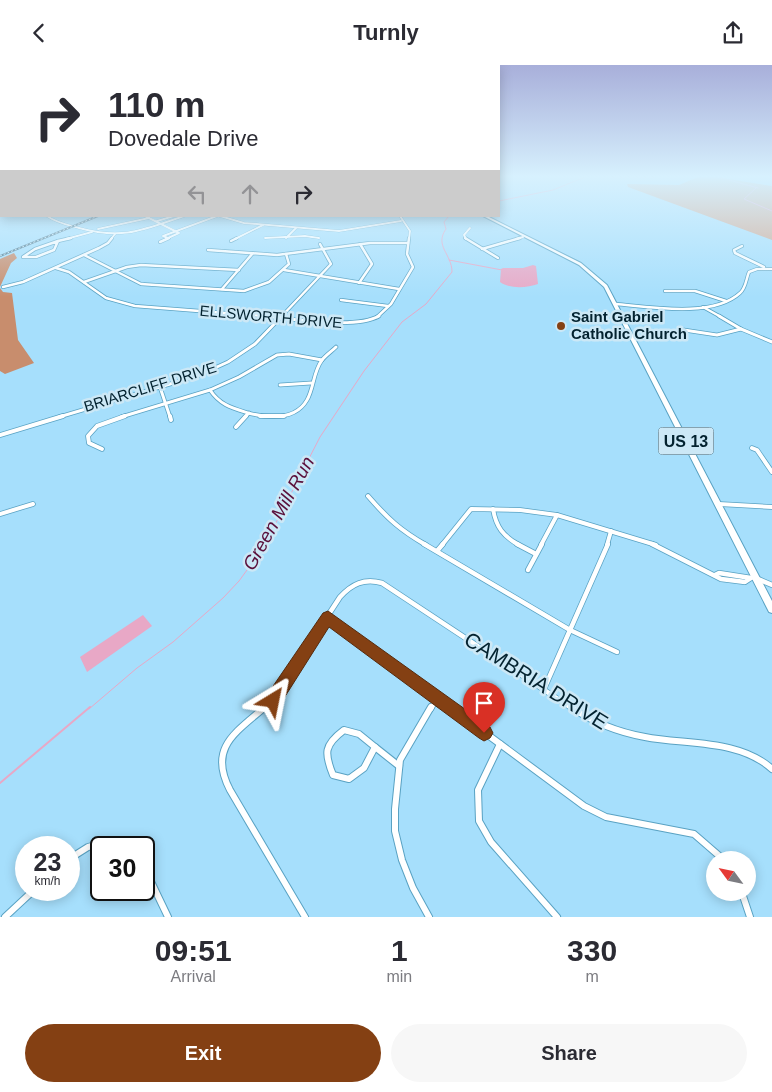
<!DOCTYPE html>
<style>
body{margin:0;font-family:Helvetica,sans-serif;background:#f7f7f7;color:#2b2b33;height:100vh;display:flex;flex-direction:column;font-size:19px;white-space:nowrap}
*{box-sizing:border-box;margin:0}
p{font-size:16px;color:#7c7c81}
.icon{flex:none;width:28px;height:28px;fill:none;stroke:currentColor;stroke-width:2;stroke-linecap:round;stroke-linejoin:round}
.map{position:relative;height:852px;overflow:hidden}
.panel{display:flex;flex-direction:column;background:#fff;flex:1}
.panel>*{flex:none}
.banner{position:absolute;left:0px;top:0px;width:500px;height:152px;box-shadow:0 2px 12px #0003;background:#fff;color:#2b2b33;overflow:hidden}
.needle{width:32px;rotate:303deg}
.tools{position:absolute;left:706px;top:786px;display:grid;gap:10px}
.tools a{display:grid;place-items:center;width:50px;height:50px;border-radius:50%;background:#fff;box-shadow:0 2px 12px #0003;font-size:25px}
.speed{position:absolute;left:15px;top:771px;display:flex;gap:10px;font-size:25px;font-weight:700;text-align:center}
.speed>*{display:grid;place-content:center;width:65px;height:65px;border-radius:50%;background:#fff;box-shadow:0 2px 12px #0003;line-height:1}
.speed small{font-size:12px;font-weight:400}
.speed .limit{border:2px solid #111;border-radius:8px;background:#fff;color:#111}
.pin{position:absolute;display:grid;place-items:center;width:42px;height:42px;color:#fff;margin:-51px -21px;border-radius:50% 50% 50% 0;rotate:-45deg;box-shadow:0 0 5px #0007}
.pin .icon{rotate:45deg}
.me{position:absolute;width:55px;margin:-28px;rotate:35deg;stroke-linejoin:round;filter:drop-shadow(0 0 4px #0008)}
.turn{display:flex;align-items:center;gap:18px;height:105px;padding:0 25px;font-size:22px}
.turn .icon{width:65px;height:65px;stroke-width:2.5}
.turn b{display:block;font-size:35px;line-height:42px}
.lanes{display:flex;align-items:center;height:48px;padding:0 25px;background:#0003;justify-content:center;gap:25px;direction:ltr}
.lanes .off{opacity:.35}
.eta{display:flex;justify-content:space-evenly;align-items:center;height:85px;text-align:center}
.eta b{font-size:30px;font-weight:700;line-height:35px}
.primary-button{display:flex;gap:10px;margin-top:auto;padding:10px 25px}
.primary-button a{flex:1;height:58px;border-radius:30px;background:#844013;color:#fff;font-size:20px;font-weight:700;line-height:58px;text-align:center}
.primary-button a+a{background:#f7f7f7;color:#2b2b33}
header{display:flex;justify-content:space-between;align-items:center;height:65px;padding:0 25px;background:#fff;font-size:22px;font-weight:700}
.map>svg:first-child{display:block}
.green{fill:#d2a68e}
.forest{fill:#c88d6d}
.water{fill:#e8a8c6}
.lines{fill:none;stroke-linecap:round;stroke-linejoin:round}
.stream-far1{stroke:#e8a8c6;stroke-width:1}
.stream{stroke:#e8a8c6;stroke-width:2}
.minor-far5-casing{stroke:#59a2c3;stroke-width:2.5}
.minor-far4-casing{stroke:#59a2c3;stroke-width:4}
.minor-far3-casing{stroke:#59a2c3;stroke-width:4.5}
.minor-far2-casing{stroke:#59a2c3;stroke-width:5.5}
.minor-far1-casing{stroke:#59a2c3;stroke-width:6}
.minor-casing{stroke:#59a2c3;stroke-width:8}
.primary-casing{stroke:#59a2c3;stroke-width:2}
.minor-far5{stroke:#fff;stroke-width:2}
.minor-far4{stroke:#fff;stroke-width:2.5}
.minor-far3{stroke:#fff;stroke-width:3}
.minor-far2{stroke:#fff;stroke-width:4}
.minor-far1{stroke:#fff;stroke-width:4.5}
.minor{stroke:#fff;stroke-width:6}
.primary{fill:#fff;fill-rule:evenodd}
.rail-casing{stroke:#4f7a8f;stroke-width:2}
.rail{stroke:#cce8f6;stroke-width:1;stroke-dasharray:2;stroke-linecap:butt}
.route{fill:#844013;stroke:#562a0c}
.poi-dot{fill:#844013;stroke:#cce8f6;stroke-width:2}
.labels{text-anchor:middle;stroke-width:5;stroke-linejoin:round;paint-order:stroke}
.far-street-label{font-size:15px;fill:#03222f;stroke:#cce8f6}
.far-poi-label{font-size:15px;font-weight:bold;fill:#03222f;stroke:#cce8f6;text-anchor:start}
.shield{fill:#cce8f6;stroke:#3f5d6b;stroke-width:1}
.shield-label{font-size:16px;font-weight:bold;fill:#03222f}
.water-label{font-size:19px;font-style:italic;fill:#5a103b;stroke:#cce8f6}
.near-street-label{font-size:21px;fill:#03222f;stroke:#cce8f6}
</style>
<header><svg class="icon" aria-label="back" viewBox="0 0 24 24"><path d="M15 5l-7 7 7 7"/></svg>Turnly<svg class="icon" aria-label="share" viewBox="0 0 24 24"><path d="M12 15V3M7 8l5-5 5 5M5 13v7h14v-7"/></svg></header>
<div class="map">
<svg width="772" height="852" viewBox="0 0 772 852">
<rect width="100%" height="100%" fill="#a6dffc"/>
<path class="green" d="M 698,112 L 716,112 L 772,121 L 772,175 L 628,122 L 627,119 L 679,120 Z"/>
<g class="forest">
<path d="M 14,188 L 17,193 L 11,198 L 0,222 L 0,194 Z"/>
<path d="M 0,223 L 3,227 L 12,228 L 18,275 L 34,298 L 5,309 L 0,306 Z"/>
</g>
<g class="water">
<path d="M 533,200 L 536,201 L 538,219 C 527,223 509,224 500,217 L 501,204 L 503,203 L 523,203 Z"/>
<path d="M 143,550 L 152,561 L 87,607 L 80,592 Z"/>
</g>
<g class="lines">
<g class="stream-far1">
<path d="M 612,112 L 654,112"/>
<path d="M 718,112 L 758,123"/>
<path d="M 756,123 L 744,134 L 772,146"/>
<path d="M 499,136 L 553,125 L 585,112"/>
<path d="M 449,195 L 502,205"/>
<path d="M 89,644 L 137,603 L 173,577 L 223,533 L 239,516 L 263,483 L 320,372 L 364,306 L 402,257 L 426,239 L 452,207 C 452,189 434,181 446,164 L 444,157 L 449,151"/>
</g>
<path class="stream" d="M 0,718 L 90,642"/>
<defs>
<g id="minor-far5">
<path d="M 47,151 C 57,158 68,160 79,163 C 123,175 143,165 184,151"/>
<path d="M 145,151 L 179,168 L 166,174"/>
<path d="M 220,151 L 244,158 L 339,166 L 401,156"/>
<path d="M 400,151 L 410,166 L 409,174"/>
<path d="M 157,156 L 174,151"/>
<path d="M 98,164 L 149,153"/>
<path d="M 168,173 L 163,171 L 217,151"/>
<path d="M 265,173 L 305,171 L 319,173"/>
<path d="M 286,173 L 296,163"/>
<path d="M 66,174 L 92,167"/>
<path d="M 111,174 L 115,169"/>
<path d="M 235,174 L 263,160"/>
<path d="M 466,174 L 464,170 L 470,163"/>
<path d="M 516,174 L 523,172"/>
</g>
<g id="minor-far4">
<path d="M 465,173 L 498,193"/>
<path d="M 58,176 L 54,185 L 36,192 L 23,192 L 35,184 Z"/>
<path d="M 58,176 L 71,173"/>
<path d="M 231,176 L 237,173"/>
<path d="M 160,177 L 169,173"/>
<path d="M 742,181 L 734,185 L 735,188 L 764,202"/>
<path d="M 482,184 L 520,173"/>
<path d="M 208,185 L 277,190 L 370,178 L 408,178"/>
<path d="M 84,190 L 141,219 L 244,226 L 269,217 L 289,199 L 286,189"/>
<path d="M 56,203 L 69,207 L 106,233 L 135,241 L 277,252"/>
<path d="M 284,205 L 399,224"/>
<path d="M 84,217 L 127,202 L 141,200 L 239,205"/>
<path d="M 359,218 L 372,199 L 360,179"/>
<path d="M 3,222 L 23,217 L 99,183 L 108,178 L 112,173"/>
<path d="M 222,224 L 253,188"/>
<path d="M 665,226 L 695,226 L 726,236"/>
<path d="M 341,235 L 388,241"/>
<path d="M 616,239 C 650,242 713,253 740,228 C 746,223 746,214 749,207 L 757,204 L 772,204"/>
<path d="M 703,242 L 721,252"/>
<path d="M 281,252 L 331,199 L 320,179"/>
<path d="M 377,252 L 391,239 L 413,202 L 407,189 L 409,173"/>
</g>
<g id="minor-far3">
<path d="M 261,251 C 291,253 354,265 379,251"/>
<path d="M 719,251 L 741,264 L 772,277"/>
<path d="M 684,265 L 717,270 L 741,264"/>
<path d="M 280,320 L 311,318"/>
<path d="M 160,322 L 170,352"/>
<path d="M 210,325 C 220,340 232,343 248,348 C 268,353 295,356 307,335 C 314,323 313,307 322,295 C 326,290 332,286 336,282"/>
<path d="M 59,352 L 197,311 L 228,297 L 255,279 L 282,251"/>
<path d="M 121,352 L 210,325 L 239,312 L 277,290 L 289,289 L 322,295"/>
<path d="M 245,352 L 249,348"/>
</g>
<g id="minor-far2">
<path d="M 170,351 L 171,355"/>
<path d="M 260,351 L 284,351"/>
<path d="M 236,362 L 246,351"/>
<path d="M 0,370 L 63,351"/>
<path d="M 752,383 L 757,385 L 772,407"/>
<path d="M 102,384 L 89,378 L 88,371 L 97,361 L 125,351"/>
<path d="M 368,431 C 388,454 400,465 426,480"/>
<path d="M 719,439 L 772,442"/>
<path d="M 493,444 C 496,462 503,471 519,480"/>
<path d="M 0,449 L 33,439"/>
<path d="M 442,480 L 471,444 L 520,445 L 557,450 L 656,480"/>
<path d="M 541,480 L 557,450"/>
<path d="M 607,480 L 611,466"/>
</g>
<g id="minor-far1">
<path d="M 424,479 L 570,565 L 617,587"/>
<path d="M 517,479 L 536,489"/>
<path d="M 652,479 L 721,514 L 745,517 L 751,513"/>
<path d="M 437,486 L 443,479"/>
<path d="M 528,505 L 542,479"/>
<path d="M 715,510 L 719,508 L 751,513"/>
<path d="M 758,514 L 772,520"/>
<path d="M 328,552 L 452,644"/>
<path d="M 544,624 L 608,479"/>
<path d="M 264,644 L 273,635 L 340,532 C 352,519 364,513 382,518 L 573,644"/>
<path d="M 431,644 L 437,633"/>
</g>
<g id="minor">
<path d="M 265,642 C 235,668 208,683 230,725 L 305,852"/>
<path d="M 450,642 L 584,741 L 606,752 L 694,769 L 724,795"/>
<path d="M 571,642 C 594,658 617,667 645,672 C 686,680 739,674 772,704"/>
<path d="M 344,665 L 359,669 L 375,682 L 364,703 L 349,714 L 333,710 C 324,688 324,680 344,665 Z"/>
<path d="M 500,679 L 478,725 L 479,756 L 491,777 L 557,852"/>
<path d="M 375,682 L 399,701"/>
<path d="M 69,794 L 88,782 L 111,776 L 131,782"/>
<path d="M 144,802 L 168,852"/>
<path d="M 742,828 L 750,852"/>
<path d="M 5,852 L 34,825"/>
<path d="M 429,852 L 413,823 L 402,795 L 395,766 L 395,744 L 400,695 L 431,642"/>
</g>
<path id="primary" d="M 483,151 L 487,151 L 581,198 L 607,220 L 772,536 L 772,548 L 769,547 L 604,222 L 579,200 Z"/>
</defs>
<use href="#minor-far5" class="minor-far5-casing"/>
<use href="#minor-far4" class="minor-far4-casing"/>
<use href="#minor-far3" class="minor-far3-casing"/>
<use href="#minor-far2" class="minor-far2-casing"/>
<use href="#minor-far1" class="minor-far1-casing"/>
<use href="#minor" class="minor-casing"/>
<use href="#primary" class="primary-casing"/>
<use href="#minor-far5" class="minor-far5"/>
<use href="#minor-far4" class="minor-far4"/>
<use href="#minor-far3" class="minor-far3"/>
<use href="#minor-far2" class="minor-far2"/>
<use href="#minor-far1" class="minor-far1"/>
<use href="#minor" class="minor"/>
<use href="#primary" class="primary"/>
<defs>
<path id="rail" d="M 0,191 L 98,151"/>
</defs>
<use href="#rail" class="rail-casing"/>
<use href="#rail" class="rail"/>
</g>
<linearGradient id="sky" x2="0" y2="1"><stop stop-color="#a8afda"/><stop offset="0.48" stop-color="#d7f1fe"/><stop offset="1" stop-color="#d7f1fe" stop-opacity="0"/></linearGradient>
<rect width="772" height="232" fill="url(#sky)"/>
<path class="route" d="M 328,546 L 490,662 L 493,668 L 490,673 L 484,676 L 479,673 L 329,562 L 279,641 L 273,643 L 267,641 L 265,636 L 267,630 L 323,548 Z"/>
<circle class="poi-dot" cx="561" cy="261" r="5"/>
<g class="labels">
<g class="far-street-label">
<text transform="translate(271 252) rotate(5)" y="5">ELLSWORTH DRIVE</text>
<text transform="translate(150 322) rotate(-17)" y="5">BRIARCLIFF DRIVE</text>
</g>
<g class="far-poi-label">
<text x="571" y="257">Saint Gabriel<tspan x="571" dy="17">Catholic Church</tspan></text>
</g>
<rect class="shield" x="658.5" y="362.5" width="55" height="27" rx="4"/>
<g class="shield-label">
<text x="686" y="382">US 13</text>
</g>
<g class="water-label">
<text transform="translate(278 448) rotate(-61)" y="7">Green Mill Run</text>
</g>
<g class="near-street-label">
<text transform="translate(536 616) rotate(32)" y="7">CAMBRIA DRIVE</text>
</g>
</g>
</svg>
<div class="tools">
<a><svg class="needle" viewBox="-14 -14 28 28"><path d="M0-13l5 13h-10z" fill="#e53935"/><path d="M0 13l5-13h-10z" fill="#7c7c81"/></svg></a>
</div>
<div class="speed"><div>23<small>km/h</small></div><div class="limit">30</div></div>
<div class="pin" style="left:484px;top:668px;background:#d93025"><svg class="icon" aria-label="arrive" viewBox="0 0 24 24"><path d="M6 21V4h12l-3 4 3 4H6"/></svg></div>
<svg class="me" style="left:273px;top:636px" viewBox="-20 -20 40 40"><path d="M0-17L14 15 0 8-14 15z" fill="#844013" stroke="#fff" stroke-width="4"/></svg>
<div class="banner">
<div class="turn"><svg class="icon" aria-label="right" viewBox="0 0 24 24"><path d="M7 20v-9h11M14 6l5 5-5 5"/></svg><div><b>110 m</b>Dovedale Drive</div></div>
<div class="lanes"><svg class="icon off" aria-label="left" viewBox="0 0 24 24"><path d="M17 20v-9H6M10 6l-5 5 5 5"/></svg><svg class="icon off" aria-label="ahead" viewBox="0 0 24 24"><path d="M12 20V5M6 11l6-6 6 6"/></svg><svg class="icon" aria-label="right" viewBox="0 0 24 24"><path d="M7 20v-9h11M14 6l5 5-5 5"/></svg></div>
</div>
</div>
<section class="panel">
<div class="eta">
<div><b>09:51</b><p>Arrival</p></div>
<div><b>1</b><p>min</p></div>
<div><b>330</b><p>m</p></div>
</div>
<div class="primary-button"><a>Exit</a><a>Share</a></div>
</section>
